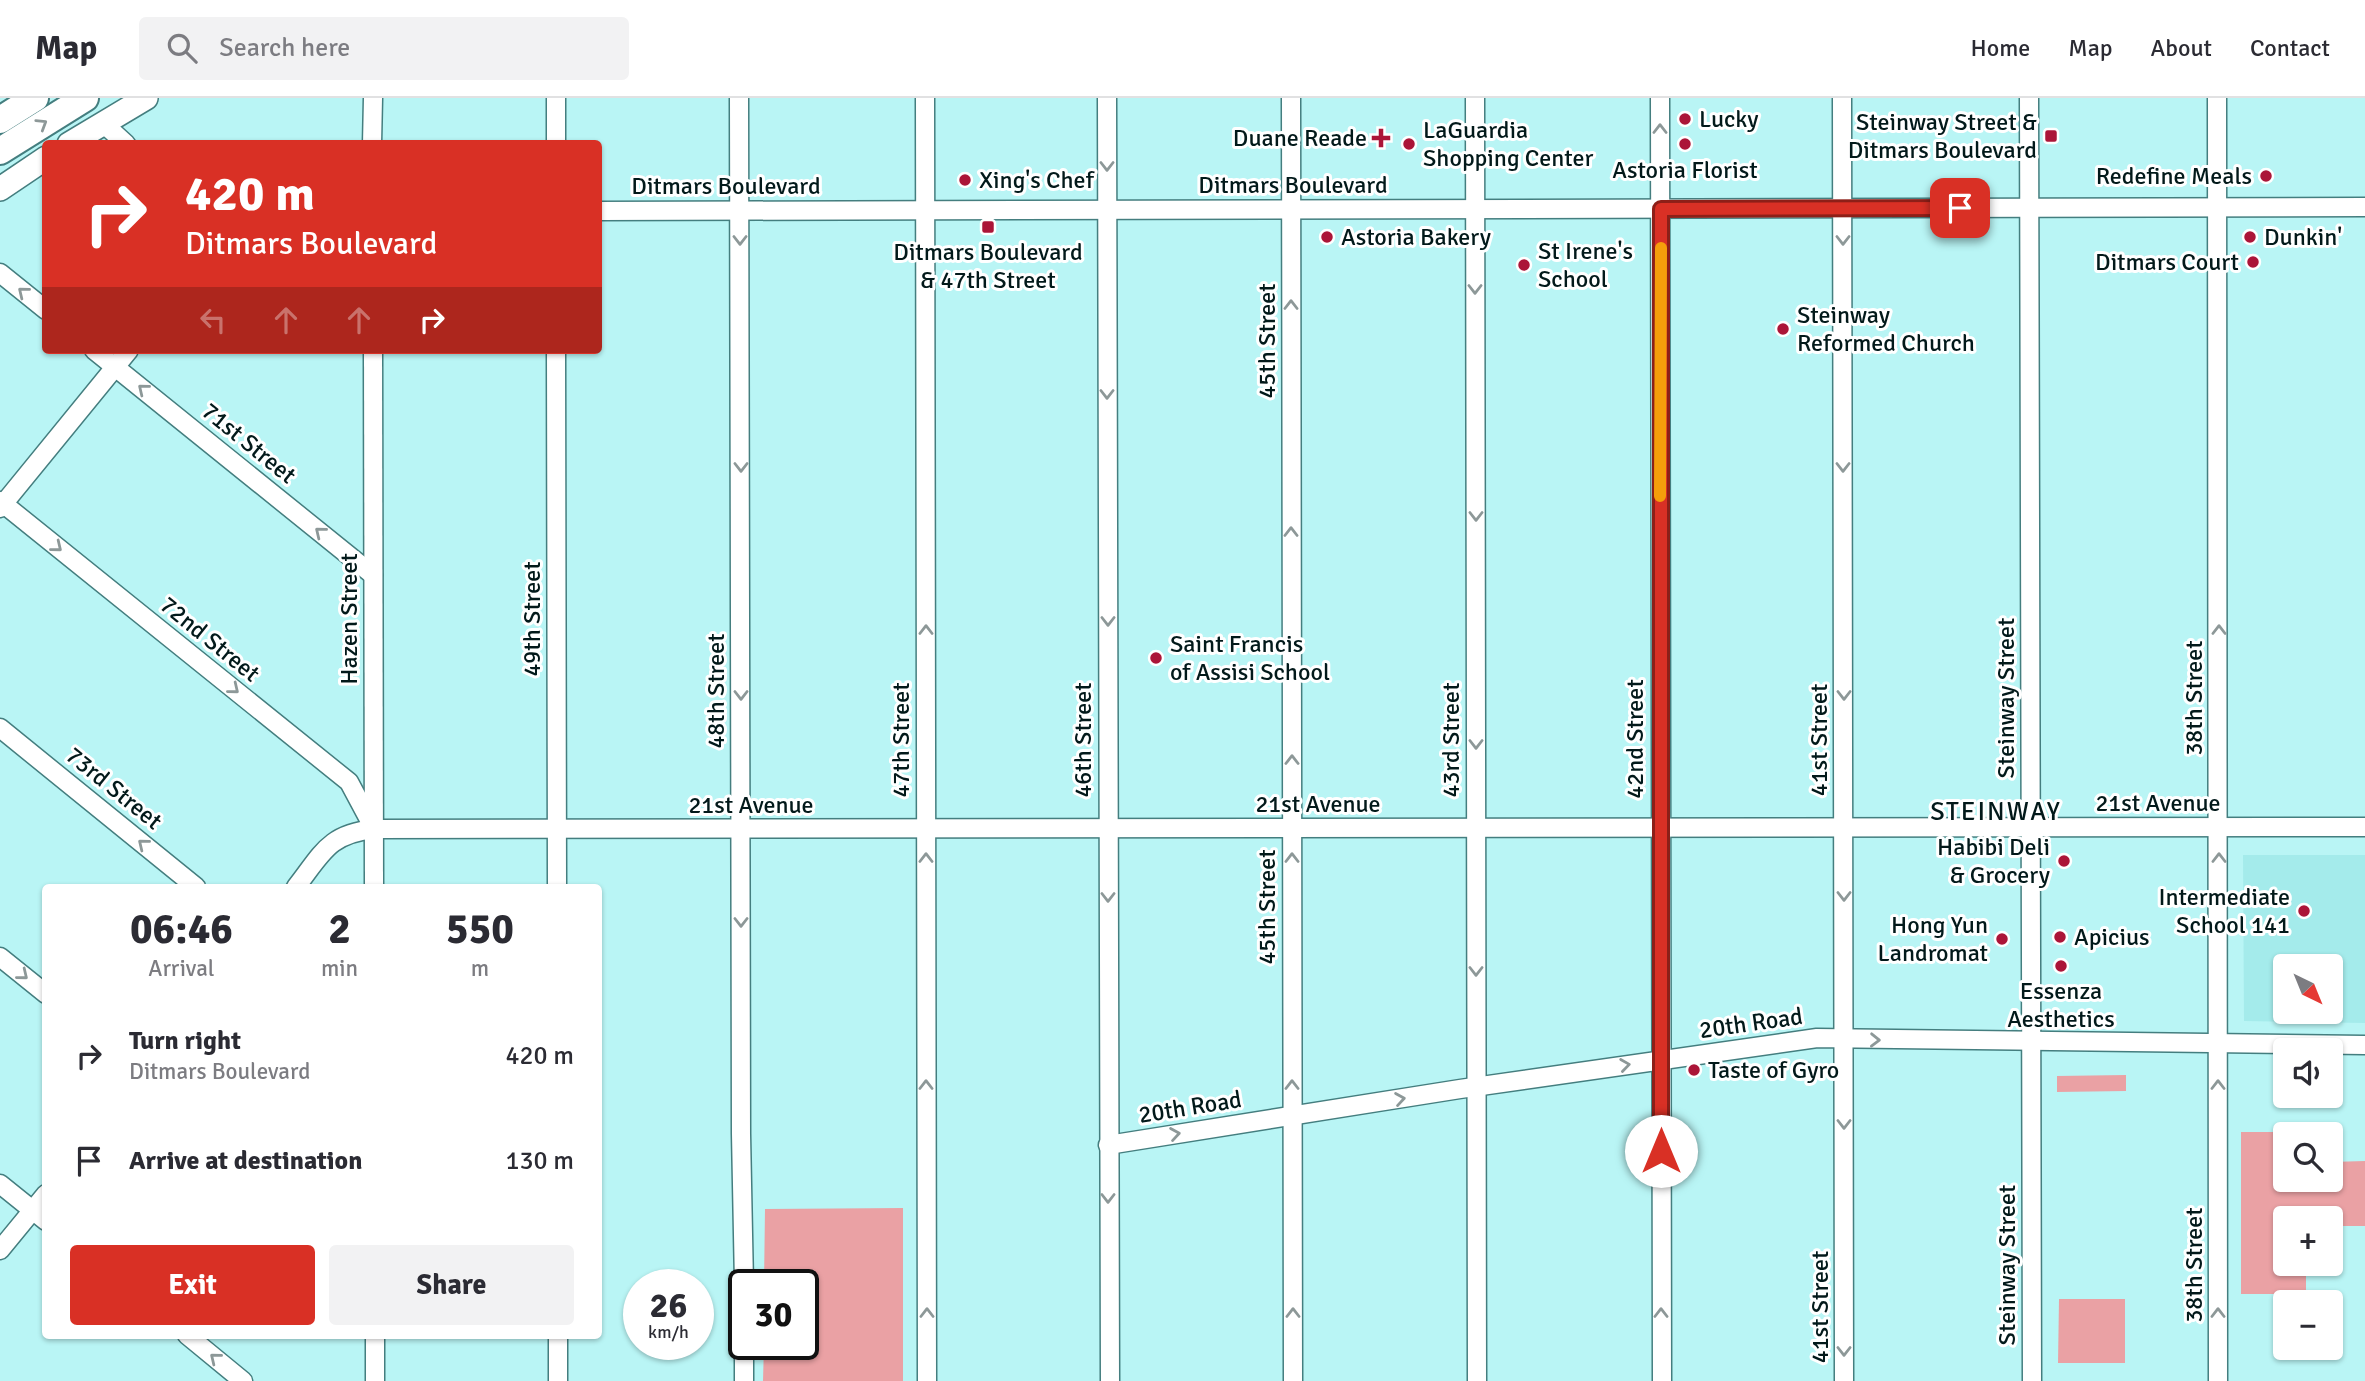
<!DOCTYPE html>
<meta charset="utf-8">
<style>
body{margin:0;font-family:Signika,sans-serif;background:#f2f2f3;color:#2b2b33;height:100vh;display:flex;flex-direction:column;font-size:26px;white-space:nowrap}
*{box-sizing:border-box;margin:0}
p{font-size:23px;color:#7c7c81}
.icon{flex:none;width:38px;height:38px;fill:none;stroke:currentColor;stroke-width:2;stroke-linecap:round;stroke-linejoin:round}
.map{position:relative;flex:1;overflow:hidden}
.drawer{position:absolute;left:42px;top:786px;width:560px;height:455px;display:flex;flex-direction:column;background:#fff;border-radius:7px;box-shadow:0 2px 5px #0004}
.drawer>*{flex:none}
.top-card{position:absolute;left:42px;top:42px;width:560px;height:214px;border-radius:7px;box-shadow:0 2px 5px #0004;background:#d93025;color:#fff;overflow:hidden}
.needle{width:46px;rotate:137deg}
.fabs{position:absolute;left:2273px;top:856px;display:grid;gap:14px}
.fabs a{display:grid;place-items:center;width:70px;height:70px;border-radius:7px;background:#fff;box-shadow:0 2px 5px #0004;font-size:35px}
.speed{position:absolute;left:623px;top:1171px;display:flex;gap:14px;font-size:35px;font-weight:700;text-align:center}
.speed>*{display:grid;place-content:center;width:91px;height:91px;border-radius:50%;background:#fff;box-shadow:0 2px 5px #0004;line-height:1}
.speed small{font-size:18px;font-weight:400}
.speed .limit{border:4px solid #111;border-radius:10px;background:#fff;color:#111}
.pin{position:absolute;display:grid;place-items:center;width:60px;height:60px;color:#fff;margin:-30px;border-radius:14px;box-shadow:0 4px 10px #0006}
.me{position:absolute;width:77px;margin:-38px;rotate:0deg;stroke-linejoin:round;filter:drop-shadow(0 0 5px #0008)}
.turn{display:flex;align-items:center;gap:24px;height:147px;padding:0 28px;font-size:32px}
.turn .icon{width:91px;height:91px;stroke-width:2.5}
.turn b{display:block;font-size:49px;line-height:60px}
.lanes{display:flex;align-items:center;height:66px;padding:0 28px;background:#0003;justify-content:center;gap:35px;direction:ltr}
.lanes .off{opacity:.35}
.eta{display:flex;justify-content:space-evenly;align-items:center;height:119px;text-align:center}
.eta b{font-size:42px;font-weight:700;line-height:49px}
.button{display:flex;gap:14px;margin-top:auto;padding:14px 28px}
.button a{flex:1;height:80px;border-radius:7px;background:#d93025;color:#fff;font-size:28px;font-weight:700;line-height:80px;text-align:center}
.button a+a{background:#f2f2f3;color:#2b2b33}
ul{padding:0;list-style:none}
li{display:flex;align-items:center;gap:21px;height:105px;padding:0 28px}
li div{flex:1}
li b{display:block;font-size:26px}
li em{font-style:normal}
header{display:flex;align-items:center;gap:42px;box-sizing:border-box;height:98px;padding:0 35px;background:#fff;border-bottom:2px solid #e1e1e2}
header strong{font-size:33px}
nav{display:flex;gap:38px;margin-inline-start:auto;font-size:24px}
.search{width:490px;height:63px;background:#f2f2f3;display:flex;align-items:center;gap:18px;box-sizing:border-box;padding:0 24px;border-radius:7px;color:#7c7c81;font-size:26px}
.map>svg:first-child{display:block}
.built{fill:#a4ebeb;fill-rule:evenodd}
.green{fill:#eaa1a4}
.lines{fill:none;stroke-linecap:round;stroke-linejoin:round}
.minor-casing{stroke:#447e7f;stroke-width:21}
.major-casing{stroke:#447e7f;stroke-width:26}
.highway-casing{stroke:#447e7f;stroke-width:30}
.minor{stroke:#fff;stroke-width:18}
.major{stroke:#fff;stroke-width:23}
.highway{stroke:#fff;stroke-width:26}
.oneway{stroke:#8d9898}
.route-casing{stroke:#8d1f18;stroke-width:18}
.route{stroke:#d93025;stroke-width:12}
.slow{stroke:#f59e0b;stroke-width:12}
.poi-dot{fill:#ab1538;stroke:#fff;stroke-width:2.5}
.labels{text-anchor:middle;stroke-width:6;stroke-linejoin:round;paint-order:stroke}
.poi-label{font-size:24px;fill:#02191a;stroke:#fff;text-anchor:start}
.street-label{font-size:24px;fill:#02191a;stroke:#fff}
.neighbourhood-label{font-size:26px;letter-spacing:2px;fill:#02191a;stroke:#fff}
</style>
<header>
<strong>Map</strong>
<div class="search"><svg class="icon" aria-label="search" viewBox="0 0 24 24"><circle cx="10" cy="10" r="6"/><path d="M15 15l6 6"/></svg>Search here</div>
<nav><a>Home</a><a>Map</a><a>About</a><a>Contact</a></nav>
</header>
<div class="map">
<svg width="2365" height="1283" viewBox="0 0 2365 1283">
<rect width="100%" height="100%" fill="#b9f5f5"/>
<path class="built" d="M 2243,757 L 2365,757 L 2365,925 L 2244,923 ZM 2286,868 L 2331,868 L 2331,914 L 2286,914 Z"/>
<g class="green">
<path d="M 2126,977 L 2126,993 L 2057,994 L 2057,978 Z"/>
<path d="M 2241,1034 L 2302,1034 L 2286,1036 L 2286,1082 L 2331,1082 L 2331,1064 L 2365,1063 L 2365,1128 L 2331,1128 L 2331,1120 L 2286,1120 L 2286,1166 L 2306,1166 L 2306,1196 L 2241,1196 Z"/>
<path d="M 903,1110 L 903,1283 L 763,1283 L 764,1246 L 803,1246 L 803,1186 L 764,1186 L 765,1111 Z"/>
<path d="M 2059,1201 L 2125,1201 L 2125,1265 L 2058,1265 Z"/>
</g>
<g class="lines">
<defs>
<g id="minor">
<path d="M 739,0 L 741,1036 L 744,1186"/>
<path d="M 925,0 L 927,1283"/>
<path d="M 1107,0 L 1110,1283"/>
<path d="M 1291,0 L 1293,1283"/>
<path d="M 1475,0 L 1477,1283"/>
<path d="M 1660,0 L 1662,1283"/>
<path d="M 1842,0 L 1844,1283"/>
<path d="M 2029,0 L 2032,1283"/>
<path d="M 2217,0 L 2218,1283"/>
<path d="M 103,25 L 126,46"/>
<path d="M 372,46 L 373,0"/>
<path d="M 556,46 L 556,0"/>
<path d="M 598,113 L 2365,109"/>
<path d="M 0,175 L 46,212"/>
<path d="M 94,252 L 373,477"/>
<path d="M 373,252 L 374,789"/>
<path d="M 556,252 L 557,789"/>
<path d="M 0,403 L 349,684 L 372,727"/>
<path d="M 0,410 L 129,252"/>
<path d="M 0,630 L 196,789"/>
<path d="M 296,789 C 322,756 328,736 374,731 L 2365,729"/>
<path d="M 0,859 L 46,896"/>
<path d="M 1108,1047 L 1460,991 L 1817,940 L 2365,947"/>
<path d="M 0,1086 L 46,1123"/>
<path d="M 0,1152 L 46,1096"/>
<path d="M 187,1237 L 243,1283"/>
<path d="M 375,1237 L 375,1283"/>
<path d="M 558,1237 L 558,1283"/>
<path d="M 744,1283 L 744,1246"/>
</g>
<g id="major">
<path d="M 69,46 L 146,0"/>
<path d="M 0,91 L 46,60"/>
</g>
<g id="highway">
<path d="M 0,22 L 35,0"/>
<path d="M 0,53 L 85,0"/>
</g>
</defs>
<use href="#minor" class="minor-casing"/>
<use href="#major" class="major-casing"/>
<use href="#highway" class="highway-casing"/>
<use href="#minor" class="minor"/>
<use href="#major" class="major"/>
<use href="#highway" class="highway"/>
</g>
<defs><path id="oneway-chevron" d="M-2-3.5L2.5 0L-2 3.5" fill="none" stroke-width="1.6" stroke-linecap="round" stroke-linejoin="round" transform="scale(1.75)"/></defs>
<g class="oneway">
<use href="#oneway-chevron" transform="translate(42 26) rotate(-32)"/>
<use href="#oneway-chevron" transform="translate(1660 31) rotate(-90)"/>
<use href="#oneway-chevron" transform="translate(1107 68) rotate(90)"/>
<use href="#oneway-chevron" transform="translate(740 142) rotate(90)"/>
<use href="#oneway-chevron" transform="translate(1843 142) rotate(90)"/>
<use href="#oneway-chevron" transform="translate(1475 191) rotate(90)"/>
<use href="#oneway-chevron" transform="translate(23 194) rotate(-141)"/>
<use href="#oneway-chevron" transform="translate(1291 207) rotate(-90)"/>
<use href="#oneway-chevron" transform="translate(143 291) rotate(-141)"/>
<use href="#oneway-chevron" transform="translate(1107 296) rotate(90)"/>
<use href="#oneway-chevron" transform="translate(741 369) rotate(90)"/>
<use href="#oneway-chevron" transform="translate(1843 369) rotate(90)"/>
<use href="#oneway-chevron" transform="translate(1476 418) rotate(90)"/>
<use href="#oneway-chevron" transform="translate(320 434) rotate(-141)"/>
<use href="#oneway-chevron" transform="translate(1291 434) rotate(-90)"/>
<use href="#oneway-chevron" transform="translate(57 449) rotate(39)"/>
<use href="#oneway-chevron" transform="translate(1108 523) rotate(90)"/>
<use href="#oneway-chevron" transform="translate(926 532) rotate(-90)"/>
<use href="#oneway-chevron" transform="translate(2219 532) rotate(-90)"/>
<use href="#oneway-chevron" transform="translate(234 591) rotate(39)"/>
<use href="#oneway-chevron" transform="translate(741 597) rotate(90)"/>
<use href="#oneway-chevron" transform="translate(1844 597) rotate(90)"/>
<use href="#oneway-chevron" transform="translate(1476 646) rotate(90)"/>
<use href="#oneway-chevron" transform="translate(1292 662) rotate(-90)"/>
<use href="#oneway-chevron" transform="translate(143 746) rotate(-141)"/>
<use href="#oneway-chevron" transform="translate(926 760) rotate(-90)"/>
<use href="#oneway-chevron" transform="translate(1292 760) rotate(-90)"/>
<use href="#oneway-chevron" transform="translate(2219 760) rotate(-90)"/>
<use href="#oneway-chevron" transform="translate(1844 798) rotate(90)"/>
<use href="#oneway-chevron" transform="translate(1108 799) rotate(90)"/>
<use href="#oneway-chevron" transform="translate(741 824) rotate(90)"/>
<use href="#oneway-chevron" transform="translate(1476 873) rotate(90)"/>
<use href="#oneway-chevron" transform="translate(23 877) rotate(39)"/>
<use href="#oneway-chevron" transform="translate(1875 942) rotate(1)"/>
<use href="#oneway-chevron" transform="translate(1625 967) rotate(-8)"/>
<use href="#oneway-chevron" transform="translate(926 987) rotate(-90)"/>
<use href="#oneway-chevron" transform="translate(1292 987) rotate(-90)"/>
<use href="#oneway-chevron" transform="translate(2218 987) rotate(-90)"/>
<use href="#oneway-chevron" transform="translate(1400 1001) rotate(-9)"/>
<use href="#oneway-chevron" transform="translate(1844 1026) rotate(90)"/>
<use href="#oneway-chevron" transform="translate(1175 1036) rotate(-9)"/>
<use href="#oneway-chevron" transform="translate(1108 1100) rotate(90)"/>
<use href="#oneway-chevron" transform="translate(927 1215) rotate(-90)"/>
<use href="#oneway-chevron" transform="translate(1293 1215) rotate(-90)"/>
<use href="#oneway-chevron" transform="translate(1661 1215) rotate(-90)"/>
<use href="#oneway-chevron" transform="translate(2218 1215) rotate(-90)"/>
<use href="#oneway-chevron" transform="translate(1844 1253) rotate(90)"/>
<use href="#oneway-chevron" transform="translate(215 1260) rotate(-141)"/>
</g>
<g class="lines">
<defs>
<path id="route" d="M 1661,1053 L 1661,111 L 1960,110"/>
</defs>
<use href="#route" class="route-casing"/>
<use href="#route" class="route"/>
<path class="slow" d="M 1660,398 L 1661,150"/>
</g>
<g class="poi-dot">
<circle cx="1685" cy="21" r="7"/>
<rect x="2044" y="31" width="14" height="14" rx="3.5"/>
<path d="M1377.5 29.5h7v7h7v7h-7v7h-7v-7h-7v-7h7z"/>
<circle cx="1409" cy="46" r="7"/>
<circle cx="1685" cy="46" r="7"/>
<circle cx="2266" cy="78" r="7"/>
<circle cx="965" cy="82" r="7"/>
<rect x="981" y="122" width="14" height="14" rx="3.5"/>
<circle cx="1327" cy="139" r="7"/>
<circle cx="2250" cy="139" r="7"/>
<circle cx="2253" cy="164" r="7"/>
<circle cx="1524" cy="167" r="7"/>
<circle cx="1783" cy="231" r="7"/>
<circle cx="1156" cy="560" r="7"/>
<circle cx="2064" cy="763" r="7"/>
<circle cx="2304" cy="813" r="7"/>
<circle cx="2060" cy="839" r="7"/>
<circle cx="2002" cy="841" r="7"/>
<circle cx="2061" cy="868" r="7"/>
<circle cx="1694" cy="972" r="7"/>
</g>
<g class="labels">
<g class="poi-label">
<text x="1699" y="29">Lucky</text>
<text x="2037" y="32" text-anchor="end">Steinway Street &amp;<tspan x="2037" dy="28">Ditmars Boulevard</tspan></text>
<text x="1423" y="40">LaGuardia<tspan x="1423" dy="28">Shopping Center</tspan></text>
<text x="1367" y="48" text-anchor="end">Duane Reade</text>
<text x="1685" y="80" text-anchor="middle">Astoria Florist</text>
<text x="2252" y="86" text-anchor="end">Redefine Meals</text>
<text x="979" y="90">Xing's Chef</text>
<text x="1341" y="147">Astoria Bakery</text>
<text x="2264" y="147">Dunkin'</text>
<text x="1538" y="161">St Irene's<tspan x="1538" dy="28">School</tspan></text>
<text x="988" y="162" text-anchor="middle">Ditmars Boulevard<tspan x="988" dy="28">&amp; 47th Street</tspan></text>
<text x="2239" y="172" text-anchor="end">Ditmars Court</text>
<text x="1797" y="225">Steinway<tspan x="1797" dy="28">Reformed Church</tspan></text>
<text x="1170" y="554">Saint Francis<tspan x="1170" dy="28">of Assisi School</tspan></text>
<text x="2050" y="757" text-anchor="end">Habibi Deli<tspan x="2050" dy="28">&amp; Grocery</tspan></text>
<text x="2290" y="807" text-anchor="end">Intermediate<tspan x="2290" dy="28">School 141</tspan></text>
<text x="1988" y="835" text-anchor="end">Hong Yun<tspan x="1988" dy="28">Landromat</tspan></text>
<text x="2074" y="847">Apicius</text>
<text x="2061" y="901" text-anchor="middle">Essenza<tspan x="2061" dy="28">Aesthetics</tspan></text>
<text x="1708" y="980">Taste of Gyro</text>
</g>
<g class="street-label">
<text x="1293" y="95">Ditmars Boulevard</text>
<text x="726" y="96">Ditmars Boulevard</text>
<text transform="translate(1267 243) rotate(-90)" y="8">45th Street</text>
<text transform="translate(249 345) rotate(39)" y="8">71st Street</text>
<text transform="translate(349 521) rotate(-90)" y="8">Hazen Street</text>
<text transform="translate(532 521) rotate(-90)" y="8">49th Street</text>
<text transform="translate(210 541) rotate(39)" y="8">72nd Street</text>
<text transform="translate(716 593) rotate(-90)" y="8">48th Street</text>
<text transform="translate(2006 600) rotate(-90)" y="8">Steinway Street</text>
<text transform="translate(2194 600) rotate(-90)" y="8">38th Street</text>
<text transform="translate(1635 641) rotate(-90)" y="8">42nd Street</text>
<text transform="translate(901 642) rotate(-90)" y="8">47th Street</text>
<text transform="translate(1083 642) rotate(-90)" y="8">46th Street</text>
<text transform="translate(1451 642) rotate(-90)" y="8">43rd Street</text>
<text transform="translate(1819 642) rotate(-90)" y="8">41st Street</text>
<text transform="translate(114 690) rotate(39)" y="8">73rd Street</text>
<text x="2158" y="713">21st Avenue</text>
<text x="1318" y="714">21st Avenue</text>
<text x="751" y="715">21st Avenue</text>
<text transform="translate(1267 809) rotate(-90)" y="8">45th Street</text>
<text transform="translate(1751 925) rotate(-8)" y="8">20th Road</text>
<text transform="translate(1190 1009) rotate(-9)" y="8">20th Road</text>
<text transform="translate(2007 1167) rotate(-90)" y="8">Steinway Street</text>
<text transform="translate(2194 1167) rotate(-90)" y="8">38th Street</text>
<text transform="translate(1820 1209) rotate(-90)" y="8">41st Street</text>
</g>
<g class="neighbourhood-label">
<text x="1996" y="722">STEINWAY</text>
</g>
</g>
</svg>
<div class="fabs">
<a><svg class="needle" viewBox="-14 -14 28 28"><path d="M0-13l5 13h-10z" fill="#e53935"/><path d="M0 13l5-13h-10z" fill="#7c7c81"/></svg></a>
<a><svg class="icon" aria-label="sound" viewBox="0 0 24 24"><path d="M4 9h4l5-4v14l-5-4H4zM17 9q2 3 0 6"/></svg></a>
<a><svg class="icon" aria-label="search" viewBox="0 0 24 24"><circle cx="10" cy="10" r="6"/><path d="M15 15l6 6"/></svg></a>
<a>+</a>
<a>−</a>
</div>
<div class="speed"><div>26<small>km/h</small></div><div class="limit">30</div></div>
<div class="pin" style="left:1960px;top:110px;background:#d93025"><svg class="icon" aria-label="arrive" viewBox="0 0 24 24"><path d="M6 21V4h12l-3 4 3 4H6"/></svg></div>
<svg class="me" style="left:1661px;top:1053px" viewBox="-20 -20 40 40"><circle r="19" fill="#fff"/><path d="M0-13L10 11 0 6-10 11z" fill="#d93025"/></svg>
<div class="top-card">
<div class="turn"><svg class="icon" aria-label="right" viewBox="0 0 24 24"><path d="M7 20v-9h11M14 6l5 5-5 5"/></svg><div><b>420 m</b>Ditmars Boulevard</div></div>
<div class="lanes"><svg class="icon off" aria-label="left" viewBox="0 0 24 24"><path d="M17 20v-9H6M10 6l-5 5 5 5"/></svg><svg class="icon off" aria-label="ahead" viewBox="0 0 24 24"><path d="M12 20V5M6 11l6-6 6 6"/></svg><svg class="icon off" aria-label="ahead" viewBox="0 0 24 24"><path d="M12 20V5M6 11l6-6 6 6"/></svg><svg class="icon" aria-label="right" viewBox="0 0 24 24"><path d="M7 20v-9h11M14 6l5 5-5 5"/></svg></div>
</div>
<section class="drawer">
<div class="eta">
<div><b>06:46</b><p>Arrival</p></div>
<div><b>2</b><p>min</p></div>
<div><b>550</b><p>m</p></div>
</div>
<ul>
<li><svg class="icon" aria-label="right" viewBox="0 0 24 24"><path d="M7 20v-9h11M14 6l5 5-5 5"/></svg><div><b>Turn right</b><p>Ditmars Boulevard</p></div><em>420 m</em></li>
<li><svg class="icon" aria-label="arrive" viewBox="0 0 24 24"><path d="M6 21V4h12l-3 4 3 4H6"/></svg><div><b>Arrive at destination</b></div><em>130 m</em></li>
</ul>
<div class="button"><a>Exit</a><a>Share</a></div>
</section>
</div>
